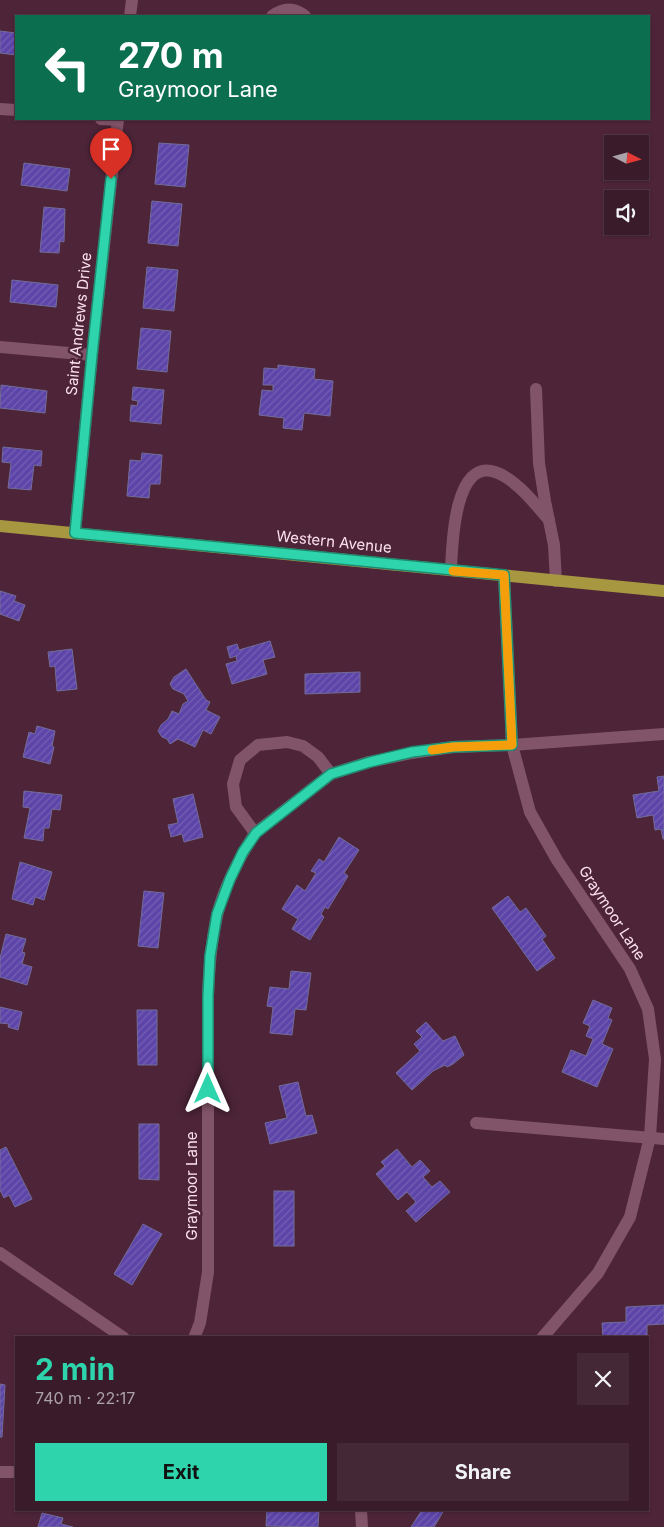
<!DOCTYPE html>
<meta charset="utf-8">
<style>
body{margin:0;font-family:Inter,sans-serif;background:#452836;color:#f1f3f6;height:100vh;display:flex;flex-direction:column;font-size:19px;white-space:nowrap}
*{box-sizing:border-box;margin:0}
p{font-size:16px;color:#aba1a8}
.icon{flex:none;width:28px;height:28px;fill:none;stroke:currentColor;stroke-width:2;stroke-linecap:round;stroke-linejoin:round}
.map{position:relative;flex:1;overflow:hidden}
.drawer{position:absolute;left:15px;top:1336px;width:634px;height:175px;display:flex;flex-direction:column;background:#3a1b2a;border-radius:0px;box-shadow:0 1px 4px #0004,0 0 0 1px #543947}
.drawer>*{flex:none}
.top-card{position:absolute;left:15px;top:15px;width:635px;height:105px;border-radius:0px;box-shadow:0 1px 4px #0004,0 0 0 1px #543947;background:#0b6e4f;color:#fff;overflow:hidden}
.needle{width:32px;rotate:96deg}
.fabs{position:absolute;left:604px;top:135px;display:grid;gap:10px}
.fabs a{display:grid;place-items:center;width:45px;height:45px;border-radius:0px;background:#3a1b2a;box-shadow:0 1px 4px #0004,0 0 0 1px #543947;font-size:25px}
.pin{position:absolute;display:grid;place-items:center;width:42px;height:42px;color:#fff;margin:-51px -21px;border-radius:50% 50% 50% 0;rotate:-45deg;box-shadow:0 0 5px #0007}
.pin .icon{rotate:45deg}
.me{position:absolute;width:55px;margin:-28px;rotate:0deg;stroke-linejoin:round;filter:drop-shadow(0 0 4px #0008)}
.turn{display:flex;align-items:center;gap:18px;height:105px;padding:0 20px;font-size:22px}
.turn .icon{width:65px;height:65px;stroke-width:2.5}
.turn b{display:block;font-size:35px;line-height:42px}
.round{display:grid;place-items:center;flex:none;width:52px;height:52px;border-radius:0px;background:#452836}
.head{display:flex;align-items:center;justify-content:space-between;height:85px;padding:0 20px}
h1{font-size:30px;font-weight:700;line-height:38px;color:#2ed4ab}
.cta{display:flex;gap:10px;margin-top:auto;padding:10px 20px}
.cta a{flex:1;height:58px;border-radius:0px;background:#2ed4ab;color:#111;font-size:20px;font-weight:700;line-height:58px;text-align:center}
.cta a+a{background:#452836;color:#f1f3f6}
.map>svg:first-child{display:block}
.building{fill:url(#building-hatch);stroke:#726c98}
.lines{fill:none;stroke-linecap:round;stroke-linejoin:round}
.minor{stroke:#825469;stroke-width:12}
.major{stroke:#a79741;stroke-width:12}
.route-casing{stroke:#1e8a6f;stroke-width:12}
.route{stroke:#2ed4ab;stroke-width:9}
.slow{stroke:#f59e0b;stroke-width:9}
.labels{text-anchor:middle;stroke-width:5;stroke-linejoin:round;paint-order:stroke}
.street-label{font-size:15px;fill:#fce1ec;stroke:#4d2438}
</style>
<div class="map">
<svg width="664" height="1527" viewBox="0 0 664 1527">
<defs>
<pattern id="building-hatch" width="6" height="6" patternUnits="userSpaceOnUse" patternTransform="scale(1.25)"><rect width="6" height="6" fill="#5d44a8"/><path d="M-1 1l2-2M0 6l6-6M5 7l2-2" fill="none" stroke="#755fb4"/></pattern>
</defs>
<rect width="100%" height="100%" fill="#4d2438"/>
<g class="building">
<path d="M 0,31 L 16,33 L 16,55 L 0,53 Z"/>
<path d="M 159,143 L 189,145 L 185,187 L 155,184 Z"/>
<path d="M 24,163 L 70,169 L 67,191 L 21,185 Z"/>
<path d="M 152,201 L 182,204 L 178,246 L 148,243 Z"/>
<path d="M 44,207 L 65,209 L 64,242 L 60,241 L 59,253 L 40,252 Z"/>
<path d="M 147,267 L 178,270 L 174,311 L 143,308 Z"/>
<path d="M 12,280 L 58,285 L 56,307 L 10,302 Z"/>
<path d="M 141,328 L 171,331 L 167,372 L 137,369 Z"/>
<path d="M 278,365 L 315,369 L 314,379 L 333,381 L 330,416 L 304,413 L 302,430 L 283,428 L 284,418 L 259,415 L 262,390 L 273,391 L 273,385 L 263,385 L 264,368 L 278,369 Z"/>
<path d="M 1,385 L 47,391 L 45,413 L 0,408 Z"/>
<path d="M 133,387 L 164,390 L 161,424 L 130,421 L 131,405 L 137,406 L 138,401 L 132,400 Z"/>
<path d="M 3,447 L 42,451 L 41,466 L 34,465 L 31,490 L 8,488 L 11,463 L 2,462 Z"/>
<path d="M 142,453 L 162,455 L 160,484 L 150,484 L 149,498 L 127,496 L 130,460 L 141,461 Z"/>
<path d="M 0,591 L 16,596 L 14,601 L 25,605 L 19,621 L 0,614 Z"/>
<path d="M 270,641 L 275,657 L 263,660 L 267,674 L 232,684 L 226,664 L 237,661 L 236,656 L 230,658 L 227,647 L 237,644 L 239,650 Z"/>
<path d="M 72,649 L 77,689 L 57,691 L 55,666 L 50,667 L 48,652 Z"/>
<path d="M 186,669 L 206,700 L 210,702 L 206,710 L 220,717 L 211,734 L 203,730 L 195,747 L 178,739 L 170,744 L 167,739 L 162,737 L 158,731 L 161,725 L 168,719 L 172,711 L 179,714 L 183,704 L 188,701 L 184,694 L 173,689 L 170,684 L 174,677 Z"/>
<path d="M 360,672 L 360,692 L 305,694 L 305,674 Z"/>
<path d="M 37,726 L 55,731 L 52,746 L 54,747 L 50,764 L 23,757 L 29,732 L 35,734 Z"/>
<path d="M 664,776 L 664,839 L 663,839 L 661,829 L 655,830 L 653,815 L 637,818 L 633,795 L 659,791 L 657,777 Z"/>
<path d="M 24,791 L 62,795 L 60,810 L 52,809 L 49,828 L 44,828 L 43,841 L 24,838 L 30,808 L 23,807 Z"/>
<path d="M 193,794 L 203,837 L 184,842 L 182,834 L 171,837 L 168,825 L 178,823 L 173,799 Z"/>
<path d="M 339,837 L 359,850 L 344,873 L 348,876 L 328,909 L 325,907 L 321,914 L 324,917 L 310,940 L 292,929 L 298,919 L 282,909 L 297,885 L 305,891 L 316,873 L 311,871 L 319,859 L 324,862 Z"/>
<path d="M 20,862 L 52,872 L 44,900 L 35,897 L 33,905 L 12,899 Z"/>
<path d="M 144,891 L 164,893 L 158,948 L 138,946 Z"/>
<path d="M 508,896 L 520,912 L 526,908 L 546,936 L 542,939 L 555,958 L 537,971 L 492,908 Z"/>
<path d="M 6,934 L 26,939 L 22,952 L 25,953 L 22,964 L 32,967 L 27,985 L 0,977 L 0,958 Z"/>
<path d="M 291,971 L 311,973 L 306,1010 L 295,1009 L 292,1035 L 270,1033 L 273,1007 L 267,1006 L 270,987 L 289,989 Z"/>
<path d="M 593,1000 L 612,1008 L 608,1018 L 612,1020 L 602,1044 L 613,1049 L 597,1087 L 562,1072 L 571,1050 L 586,1056 L 593,1039 L 586,1036 L 590,1026 L 583,1023 Z"/>
<path d="M 0,1007 L 22,1012 L 18,1030 L 8,1027 L 9,1024 L 0,1023 Z"/>
<path d="M 137,1010 L 157,1010 L 157,1065 L 138,1065 Z"/>
<path d="M 426,1022 L 443,1041 L 455,1036 L 464,1055 L 453,1064 L 447,1067 L 445,1065 L 433,1071 L 412,1090 L 396,1073 L 420,1051 L 414,1044 L 422,1037 L 416,1031 Z"/>
<path d="M 298,1082 L 306,1116 L 312,1115 L 317,1133 L 270,1144 L 265,1123 L 287,1118 L 279,1086 Z"/>
<path d="M 139,1124 L 159,1124 L 159,1180 L 139,1179 Z"/>
<path d="M 6,1147 L 32,1199 L 15,1207 L 9,1195 L 4,1198 L 0,1190 L 0,1150 Z"/>
<path d="M 397,1149 L 412,1167 L 420,1160 L 430,1171 L 423,1177 L 432,1187 L 440,1181 L 450,1192 L 416,1222 L 406,1211 L 416,1202 L 407,1192 L 398,1200 L 376,1174 L 385,1166 L 381,1162 Z"/>
<rect x="274" y="1191" width="20" height="55"/>
<path d="M 143,1224 L 162,1234 L 132,1285 L 114,1274 Z"/>
<path d="M 664,1305 L 664,1324 L 647,1325 L 647,1338 L 603,1338 L 602,1323 L 626,1322 L 626,1307 Z"/>
<path d="M 0,1384 L 5,1385 L 2,1437 L 0,1437 Z"/>
<path d="M 267,1510 L 319,1510 L 318,1527 L 266,1526 Z"/>
<path d="M 422,1510 L 444,1510 L 434,1527 L 411,1527 Z"/>
<path d="M 42,1513 L 63,1518 L 61,1524 L 73,1527 L 38,1527 Z"/>
</g>
<g class="lines">
<g class="minor">
<path d="M 130,16 L 132,0"/>
<path d="M 272,16 C 283,8 294,7 305,16"/>
<path d="M 0,109 L 16,110"/>
<path d="M 101,119 L 118,120"/>
<path d="M 0,347 L 92,355"/>
<path d="M 536,389 L 539,463 L 545,501 L 554,545 L 556,581"/>
<path d="M 75,533 L 92,355 L 118,119"/>
<path d="M 451,570 C 452,546 454,458 495,472 C 515,478 536,505 549,520"/>
<path d="M 504,575 L 512,745 L 530,812 L 557,860 L 630,969 L 648,1009 L 655,1059 L 650,1137 L 630,1217 L 598,1273 L 542,1338"/>
<path d="M 255,833 L 331,774 L 369,762 L 412,753 L 453,747 L 512,745 L 664,734"/>
<path d="M 476,1123 L 664,1139"/>
<path d="M 0,1253 L 124,1338"/>
<path d="M 194,1338 L 200,1323 L 208,1272 L 208,996 C 209,969 211,942 217,916 C 223,889 240,856 255,833 L 236,807 L 233,784 L 240,760 L 258,745 L 287,742 L 303,746 L 318,757 L 331,774"/>
<path d="M 0,1472 L 16,1472"/>
<path d="M 361,1510 L 362,1527"/>
</g>
<path class="major" d="M 0,526 L 664,591"/>
</g>
<g class="lines">
<defs>
<path id="route" d="M 111,179 L 92,355 L 75,533 L 504,575 L 512,745 L 453,747 L 412,752 L 370,762 L 331,774 L 256,833 L 243,852 L 230,879 L 217,914 L 210,956 L 208,996 L 208,1089"/>
</defs>
<use href="#route" class="route-casing"/>
<use href="#route" class="route"/>
<path class="slow" d="M 432,750 L 453,747 L 512,745 L 504,575 L 453,571"/>
</g>
<g class="labels">
<g class="street-label">
<text transform="translate(79 324) rotate(-84)" y="5">Saint Andrews Drive</text>
<text transform="translate(334 542) rotate(6)" y="5">Western Avenue</text>
<text transform="translate(612 913) rotate(57)" y="5">Graymoor Lane</text>
<text transform="translate(192 1186) rotate(-90)" y="5">Graymoor Lane</text>
</g>
</g>
</svg>
<div class="fabs">
<a><svg class="needle" viewBox="-14 -14 28 28"><path d="M0-13l5 13h-10z" fill="#e53935"/><path d="M0 13l5-13h-10z" fill="#aba1a8"/></svg></a>
<a><svg class="icon" aria-label="sound" viewBox="0 0 24 24"><path d="M4 9h4l5-4v14l-5-4H4zM17 9q2 3 0 6"/></svg></a>
</div>
<div class="pin" style="left:111px;top:179px;background:#d93025"><svg class="icon" aria-label="arrive" viewBox="0 0 24 24"><path d="M6 21V4h12l-3 4 3 4H6"/></svg></div>
<svg class="me" style="left:208px;top:1089px" viewBox="-20 -20 40 40"><path d="M0-17L14 15 0 8-14 15z" fill="#2ed4ab" stroke="#fff" stroke-width="4"/></svg>
<div class="top-card">
<div class="turn"><svg class="icon" aria-label="left" viewBox="0 0 24 24"><path d="M17 20v-9H6M10 6l-5 5 5 5"/></svg><div><b>270 m</b>Graymoor Lane</div></div>
</div>
<section class="drawer">
<div class="head"><div><h1>2 min</h1><p>740 m · 22:17</p></div><a class="round"><svg class="icon" aria-label="close" viewBox="0 0 24 24"><path d="M6 6l12 12M18 6L6 18"/></svg></a></div>
<div class="cta"><a>Exit</a><a>Share</a></div>
</section>
</div>
